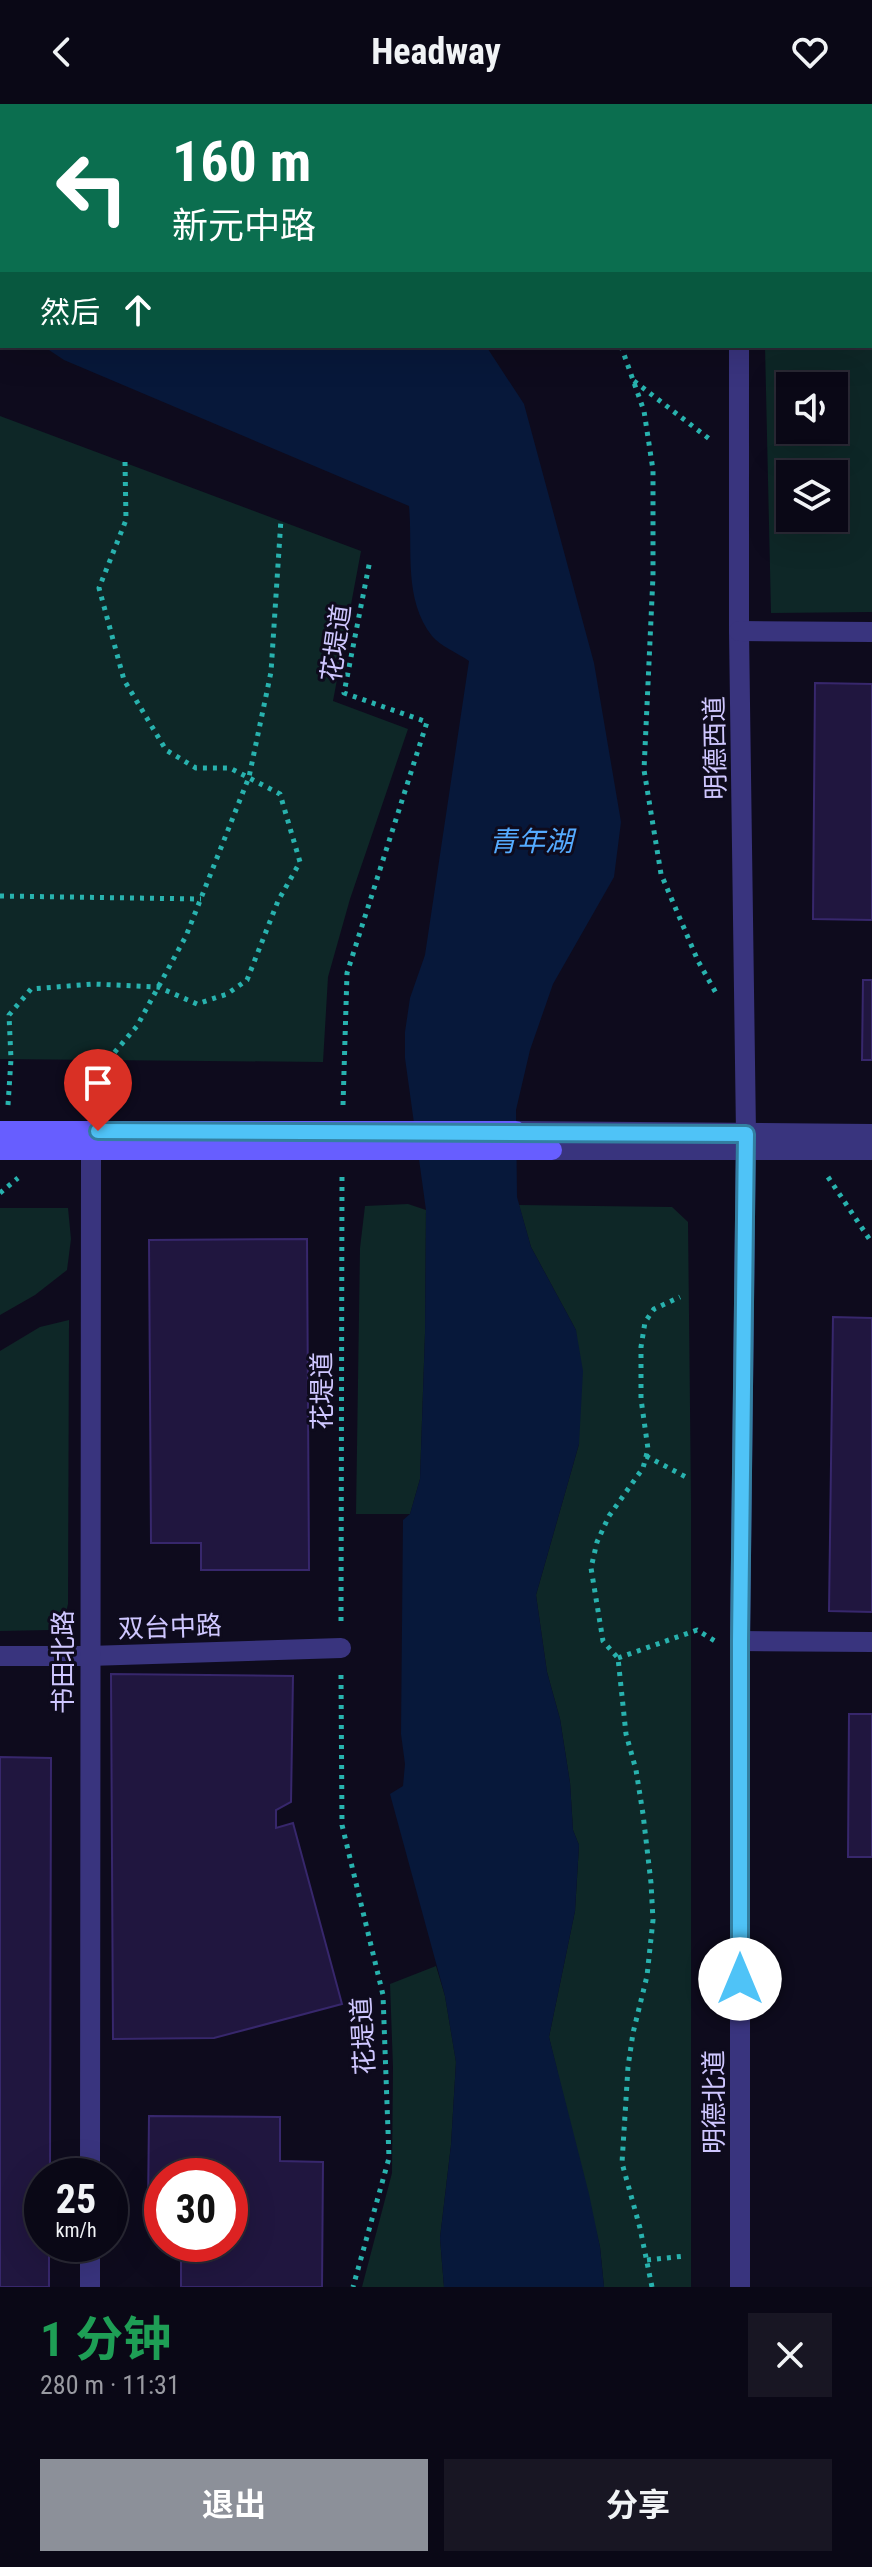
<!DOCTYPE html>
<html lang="zh">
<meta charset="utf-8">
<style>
body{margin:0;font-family:"Roboto Condensed","Noto Sans SC",sans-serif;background:#181623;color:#f1f3f6;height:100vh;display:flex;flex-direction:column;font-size:30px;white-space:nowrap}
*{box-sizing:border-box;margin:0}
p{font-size:26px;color:#999aa1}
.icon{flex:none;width:44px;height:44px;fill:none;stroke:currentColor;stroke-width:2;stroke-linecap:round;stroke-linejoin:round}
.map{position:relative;height:2183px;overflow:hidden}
.drawer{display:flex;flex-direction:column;background:#0a0816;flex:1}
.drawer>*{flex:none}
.hud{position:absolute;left:0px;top:0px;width:872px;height:244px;box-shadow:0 8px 32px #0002,0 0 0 2px #2a2935;background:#0b6e4f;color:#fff;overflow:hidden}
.fabs{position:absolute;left:776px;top:268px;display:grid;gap:16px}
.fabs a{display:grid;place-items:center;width:72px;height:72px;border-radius:0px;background:#0a0816;box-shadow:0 8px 32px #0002,0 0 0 2px #2a2935;font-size:40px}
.speed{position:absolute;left:24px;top:2054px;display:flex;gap:16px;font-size:40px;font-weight:700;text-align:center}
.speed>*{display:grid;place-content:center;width:104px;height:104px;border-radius:50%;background:#0a0816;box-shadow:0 8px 32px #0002,0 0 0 2px #2a2935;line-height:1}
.speed small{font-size:20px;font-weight:400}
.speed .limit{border:12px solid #d22;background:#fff;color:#111}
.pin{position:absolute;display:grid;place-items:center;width:68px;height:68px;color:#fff;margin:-82px -34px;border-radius:50% 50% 50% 0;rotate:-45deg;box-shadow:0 0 8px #0007}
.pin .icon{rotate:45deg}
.me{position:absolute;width:88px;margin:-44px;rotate:0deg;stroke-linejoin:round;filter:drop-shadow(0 0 6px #0008)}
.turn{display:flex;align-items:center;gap:28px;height:168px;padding:0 40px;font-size:36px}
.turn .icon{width:104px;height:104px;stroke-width:2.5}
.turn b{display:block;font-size:56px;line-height:68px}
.then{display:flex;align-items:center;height:76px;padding:0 40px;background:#0003;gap:16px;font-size:30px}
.round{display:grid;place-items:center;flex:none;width:84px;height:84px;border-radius:0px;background:#181623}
.headline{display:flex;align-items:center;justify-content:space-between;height:136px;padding:0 40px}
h1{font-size:48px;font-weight:700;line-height:60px;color:#1e9e55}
.action{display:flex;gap:16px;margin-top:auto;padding:16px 40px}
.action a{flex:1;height:92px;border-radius:0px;background:#8c9099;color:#fff;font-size:32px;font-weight:700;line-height:92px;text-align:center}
.action a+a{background:#181623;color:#f1f3f6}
header{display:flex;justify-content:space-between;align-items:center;height:104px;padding:0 40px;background:#0a0816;font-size:36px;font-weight:700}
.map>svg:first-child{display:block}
.green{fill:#0e2727;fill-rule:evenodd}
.water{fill:#07183a}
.building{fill:#20163f;stroke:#37276c;stroke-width:2}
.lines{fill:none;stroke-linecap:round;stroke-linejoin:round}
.path{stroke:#28b2ae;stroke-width:5;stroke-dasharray:4 6;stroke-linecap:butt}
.lane{stroke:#39347e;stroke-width:20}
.street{stroke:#39347e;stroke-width:20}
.secondary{stroke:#675eff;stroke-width:20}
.route-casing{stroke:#337fa1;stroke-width:20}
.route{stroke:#4fc3f7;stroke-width:14}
.labels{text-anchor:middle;stroke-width:6;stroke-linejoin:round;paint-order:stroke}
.street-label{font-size:26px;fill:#cfc7ff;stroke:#0e0b1d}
.water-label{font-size:28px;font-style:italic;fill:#55abff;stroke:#0e0b1d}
</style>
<header><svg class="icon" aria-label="back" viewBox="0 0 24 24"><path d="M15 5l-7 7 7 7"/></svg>Headway<svg class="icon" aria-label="heart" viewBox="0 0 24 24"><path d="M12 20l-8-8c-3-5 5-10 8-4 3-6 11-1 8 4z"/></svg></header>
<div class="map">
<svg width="872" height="2183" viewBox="0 0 872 2183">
<rect width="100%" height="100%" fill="#0e0b1d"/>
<g class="green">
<path d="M 741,0 L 872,0 L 872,508 L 771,509 L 765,242 L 870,242 L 870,2 ZM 790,282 L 834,282 L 834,326 L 790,326 ZM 834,370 L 834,414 L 790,414 L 790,370 Z"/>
<path d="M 0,312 L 361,447 L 333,597 L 408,625 L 350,795 L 328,873 L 323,958 L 0,955 Z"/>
<path d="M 408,1100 L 426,1106 L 425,1230 L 420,1375 L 410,1410 L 356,1410 L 360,1144 L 365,1102 Z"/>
<path d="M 519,1101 L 672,1103 L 688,1118 L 691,1396 L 691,2183 L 604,2183 L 600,2143 L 549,1933 L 575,1807 L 579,1741 L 573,1726 L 570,1679 L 560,1615 L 547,1568 L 536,1491 L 579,1340 L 576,1226 L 531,1143 Z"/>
<path d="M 68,1104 L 71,1135 L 67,1166 L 35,1191 L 0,1211 L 0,1104 Z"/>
<path d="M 69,1216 L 68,1500 L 64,1517 L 51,1526 L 0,1527 L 0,1247 L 40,1223 Z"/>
<path d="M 436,1862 L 445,1892 L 456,1958 L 451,2041 L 440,2134 L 444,2183 L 362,2183 L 392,2069 L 393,1963 L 390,1880 Z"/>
</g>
<g class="water">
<path d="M 0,0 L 427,0 L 427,2 L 2,2 L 2,212 Z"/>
<path d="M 43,242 L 486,242 L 524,300 L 594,559 L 621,718 L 614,773 L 553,880 L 530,946 L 516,1006 L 517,1093 L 531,1143 L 576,1226 L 583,1267 L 579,1340 L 536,1491 L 547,1568 L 560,1615 L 570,1679 L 573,1726 L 579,1741 L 575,1807 L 549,1933 L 589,2090 L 600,2143 L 604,2183 L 444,2183 L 440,2134 L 451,2041 L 456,1958 L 445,1892 L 390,1690 L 403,1682 L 405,1660 L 401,1630 L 403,1416 L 410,1410 L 420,1375 L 425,1230 L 426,1106 L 405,954 L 405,928 L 410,894 L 425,851 L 469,557 C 458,549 440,542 432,532 C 403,495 413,445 409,402 L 64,256 Z"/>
</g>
<g class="building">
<path d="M 815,579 L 872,580 L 872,816 L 813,815 Z"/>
<path d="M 863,876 L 872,876 L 872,956 L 862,956 Z"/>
<path d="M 307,1135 L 309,1466 L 201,1466 L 201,1439 L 151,1439 L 149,1136 Z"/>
<path d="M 833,1213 L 872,1214 L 872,1508 L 829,1507 Z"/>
<path d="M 111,1570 L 293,1572 L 291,1698 L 276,1706 L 276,1724 L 293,1719 L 342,1900 L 214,1934 L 113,1935 Z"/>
<path d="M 849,1610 L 872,1610 L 872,1753 L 848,1753 Z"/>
<path d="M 0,1653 L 51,1654 L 50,2072 L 42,2072 L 42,2140 L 49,2140 L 49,2183 L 0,2183 Z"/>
<path d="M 149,2012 L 280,2013 L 280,2057 L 323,2058 L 322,2183 L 181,2183 L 181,2140 L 230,2140 L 230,2072 L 162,2072 L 162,2104 L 148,2104 Z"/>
</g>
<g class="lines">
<g class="path">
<path d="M 579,2 L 579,0"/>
<path d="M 621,242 L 644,307 L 653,366 L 653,472 L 644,666 L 661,770 L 698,857 L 716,889"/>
<path d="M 634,277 L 712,337"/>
<path d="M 0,792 L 201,795"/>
<path d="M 108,956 L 137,922 L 186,832 L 249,673 L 271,568 L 281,415"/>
<path d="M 8,1001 L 11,955 L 9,911 L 31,885 L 93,880 L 158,883 L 197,900 L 227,890 L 247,876 L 278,797 L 300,758 L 280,690 L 230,664 L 196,664 L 166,646 L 124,576 L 99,484 L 126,416 L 125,358"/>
<path d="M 343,1001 L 347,869 L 427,618 L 344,589 L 370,456"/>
<path d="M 828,1073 L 872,1139"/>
<path d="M 0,1089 L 18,1074"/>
<path d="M 646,1352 L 686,1373"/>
<path d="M 341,1517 L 342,1071"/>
<path d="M 618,1554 L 697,1526 L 715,1537"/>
<path d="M 341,1571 L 342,1721 L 383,1891 L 389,2054 L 353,2183"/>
<path d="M 647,2156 L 685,2152"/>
<path d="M 652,2183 L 640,2124 L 622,2059 L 628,1963 L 633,1929 L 647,1872 L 653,1816 L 651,1779 L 643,1710 L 636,1666 L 626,1630 L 618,1554 L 603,1537 L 591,1464 L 597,1438 L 609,1412 L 643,1364 L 648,1345 L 641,1295 L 641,1243 L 645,1218 L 654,1205 L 680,1193"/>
</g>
<g class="lane">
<path d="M 516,1027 L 872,1030"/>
<path d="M 552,1046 L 872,1046"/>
<path d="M 740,1537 L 872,1538"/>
</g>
<g class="street">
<path d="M 724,0 L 724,2"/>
<path d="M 739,242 L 739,527 L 746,1030 L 740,1537 L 740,2183"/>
<path d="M 739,527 L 872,528"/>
<path d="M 0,1552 L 89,1552 L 341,1544"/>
<path d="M 90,2072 L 91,1045"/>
<path d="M 90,2140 L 90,2183"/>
</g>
<g class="secondary">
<path d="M 0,1027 L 516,1027"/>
<path d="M 0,1046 L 552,1046"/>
</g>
</g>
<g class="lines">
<defs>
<path id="route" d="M 98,1027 L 746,1030 L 740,1537 L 740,1875"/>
</defs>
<use href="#route" class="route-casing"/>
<use href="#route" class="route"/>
</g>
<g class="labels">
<g class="street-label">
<text transform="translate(336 539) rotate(-82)" y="9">花堤道</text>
<text transform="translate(715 644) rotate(-91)" y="9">明德西道</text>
<text transform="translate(322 1287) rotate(-90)" y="9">花堤道</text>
<text transform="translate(170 1523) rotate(-2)" y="9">双台中路</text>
<text transform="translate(63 1558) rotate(-90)" y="9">书田北路</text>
<text transform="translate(363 1932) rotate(-93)" y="9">花堤道</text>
<text transform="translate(714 1998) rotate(-90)" y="9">明德北道</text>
</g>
<g class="water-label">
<text x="531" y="747">青年湖</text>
</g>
</g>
</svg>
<div class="fabs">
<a><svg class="icon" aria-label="sound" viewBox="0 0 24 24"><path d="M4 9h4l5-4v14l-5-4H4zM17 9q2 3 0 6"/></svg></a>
<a><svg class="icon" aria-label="layers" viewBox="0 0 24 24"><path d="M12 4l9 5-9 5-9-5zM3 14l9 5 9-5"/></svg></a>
</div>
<div class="speed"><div>25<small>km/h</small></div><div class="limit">30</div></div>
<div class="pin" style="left:98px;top:1027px;background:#d93025"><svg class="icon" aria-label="arrive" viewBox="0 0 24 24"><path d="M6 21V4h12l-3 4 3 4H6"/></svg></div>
<svg class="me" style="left:740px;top:1875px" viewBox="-20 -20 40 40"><circle r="19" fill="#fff"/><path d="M0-13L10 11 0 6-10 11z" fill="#4fc3f7"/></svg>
<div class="hud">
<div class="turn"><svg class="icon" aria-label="left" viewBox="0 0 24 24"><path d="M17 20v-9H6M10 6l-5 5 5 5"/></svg><div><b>160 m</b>新元中路</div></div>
<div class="then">然后<svg class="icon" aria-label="ahead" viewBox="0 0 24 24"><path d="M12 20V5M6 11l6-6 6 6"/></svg></div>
</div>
</div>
<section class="drawer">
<div class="headline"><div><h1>1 分钟</h1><p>280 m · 11:31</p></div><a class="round"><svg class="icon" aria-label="close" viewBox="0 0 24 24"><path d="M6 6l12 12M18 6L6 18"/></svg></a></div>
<div class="action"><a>退出</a><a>分享</a></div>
</section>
